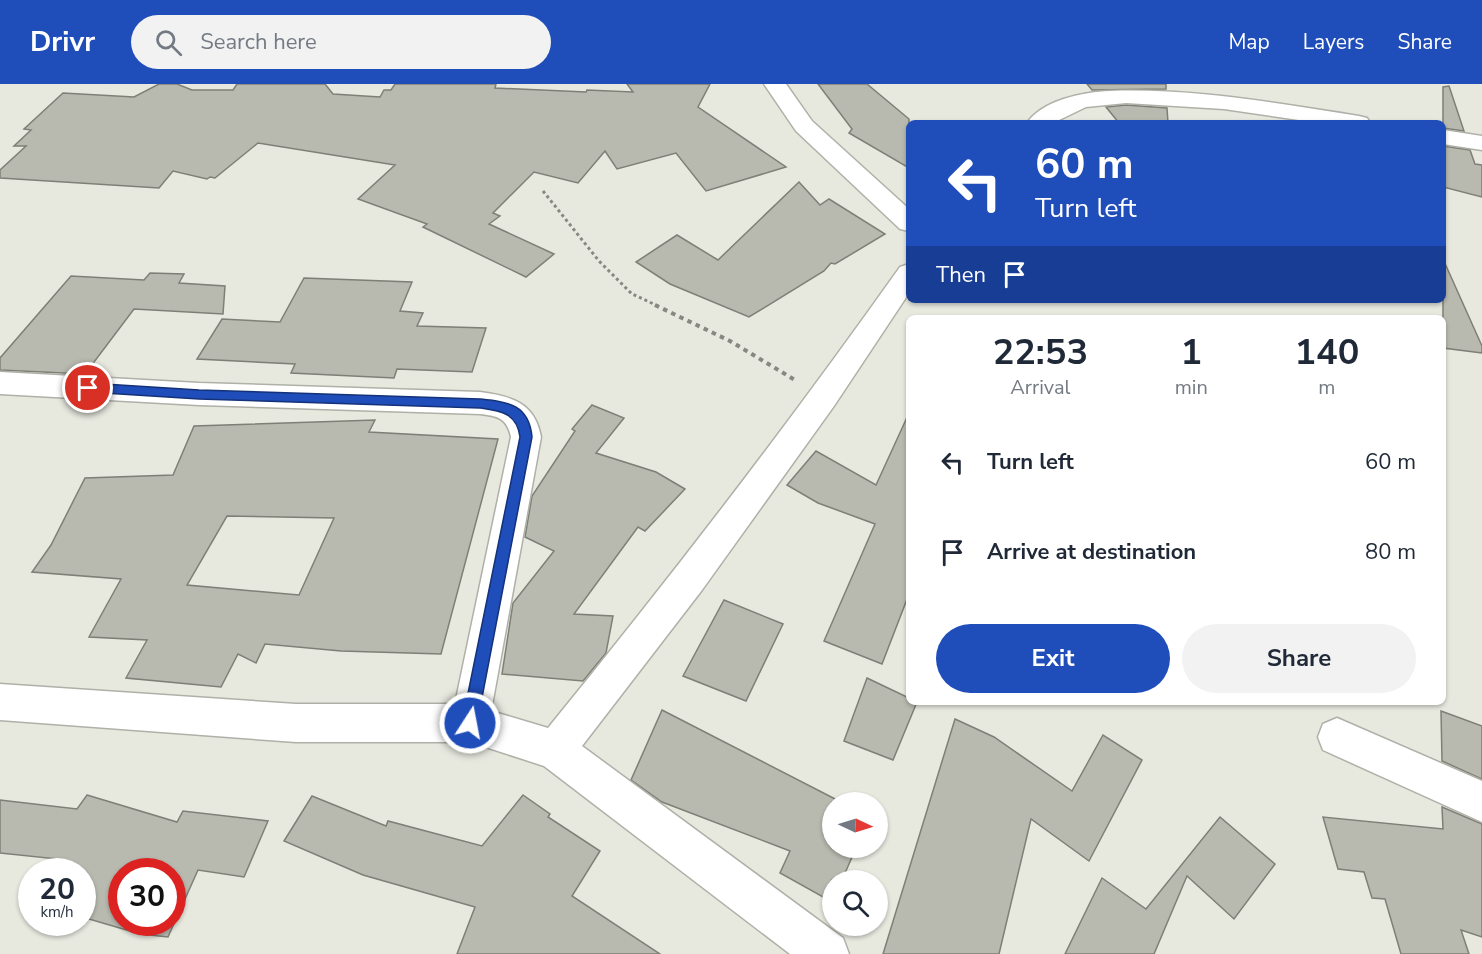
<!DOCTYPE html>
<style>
body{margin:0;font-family:"Nunito Sans",sans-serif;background:#f2f2f3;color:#1f2937;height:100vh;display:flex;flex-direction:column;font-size:22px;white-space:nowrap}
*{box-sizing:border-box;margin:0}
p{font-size:20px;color:#747a83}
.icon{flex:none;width:33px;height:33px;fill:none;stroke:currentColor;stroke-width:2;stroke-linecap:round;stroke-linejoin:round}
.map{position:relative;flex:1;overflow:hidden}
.drawer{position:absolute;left:906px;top:231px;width:540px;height:390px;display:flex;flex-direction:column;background:#fff;border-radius:9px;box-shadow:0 2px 4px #0004}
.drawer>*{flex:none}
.hud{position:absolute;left:906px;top:36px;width:540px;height:183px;border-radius:9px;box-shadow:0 2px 4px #0004;background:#1f4dba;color:#fff;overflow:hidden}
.needle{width:39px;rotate:94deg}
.controls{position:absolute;left:822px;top:708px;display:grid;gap:12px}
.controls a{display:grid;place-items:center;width:66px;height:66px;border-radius:50%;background:#fff;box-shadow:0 2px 4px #0004;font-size:30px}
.speed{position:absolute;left:18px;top:774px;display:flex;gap:12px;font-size:30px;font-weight:700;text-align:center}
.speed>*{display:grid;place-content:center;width:78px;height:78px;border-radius:50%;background:#fff;box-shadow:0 2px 4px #0004;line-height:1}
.speed small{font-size:15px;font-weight:400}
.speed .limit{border:9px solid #d22;background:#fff;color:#111}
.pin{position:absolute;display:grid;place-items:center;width:51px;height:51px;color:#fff;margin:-26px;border:3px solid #fff;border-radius:50%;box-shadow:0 2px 6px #0007}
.me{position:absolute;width:66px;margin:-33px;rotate:11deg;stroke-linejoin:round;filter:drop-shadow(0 0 4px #0008)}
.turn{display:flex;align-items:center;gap:21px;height:126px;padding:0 30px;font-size:27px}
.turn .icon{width:78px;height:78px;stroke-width:2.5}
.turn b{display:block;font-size:42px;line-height:51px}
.then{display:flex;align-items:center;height:57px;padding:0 30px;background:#0003;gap:12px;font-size:22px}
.eta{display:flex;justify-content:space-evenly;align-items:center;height:102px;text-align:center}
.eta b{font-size:36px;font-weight:700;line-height:42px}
.action{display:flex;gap:12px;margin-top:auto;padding:12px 30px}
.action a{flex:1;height:69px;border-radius:36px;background:#1f4dba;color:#fff;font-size:24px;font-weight:700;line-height:69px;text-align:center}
.action a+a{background:#f2f2f3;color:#1f2937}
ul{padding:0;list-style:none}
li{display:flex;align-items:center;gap:18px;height:90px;padding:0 30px}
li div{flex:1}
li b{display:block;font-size:22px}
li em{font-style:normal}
header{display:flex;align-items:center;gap:36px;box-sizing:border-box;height:84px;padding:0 30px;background:#1f4dba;color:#fff}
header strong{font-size:28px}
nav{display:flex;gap:33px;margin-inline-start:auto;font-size:21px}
.search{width:420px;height:54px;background:#f2f2f3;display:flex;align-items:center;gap:15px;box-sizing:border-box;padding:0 21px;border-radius:33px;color:#747a83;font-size:22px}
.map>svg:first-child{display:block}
.building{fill:#b8b9af;stroke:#7e7f76;stroke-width:1.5;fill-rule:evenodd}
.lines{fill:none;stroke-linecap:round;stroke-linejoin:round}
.street-casing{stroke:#afb0a7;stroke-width:3}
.path-far1{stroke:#878881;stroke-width:3;stroke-dasharray:3 3;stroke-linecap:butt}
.path{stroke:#878881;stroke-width:4;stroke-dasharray:4.5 4.5;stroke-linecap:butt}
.street{fill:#fff;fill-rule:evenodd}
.route{fill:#1f4dba;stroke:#143279;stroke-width:1.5}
</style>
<header>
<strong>Drivr</strong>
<div class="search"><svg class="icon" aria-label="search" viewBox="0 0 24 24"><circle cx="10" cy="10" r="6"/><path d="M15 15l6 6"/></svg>Search here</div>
<nav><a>Map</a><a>Layers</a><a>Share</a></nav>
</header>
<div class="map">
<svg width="1482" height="870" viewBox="0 0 1482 870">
<rect width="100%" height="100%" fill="#e7e9df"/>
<g class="building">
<path d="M 159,0 L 177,0 L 192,6 L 233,6 L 237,0 L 325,0 L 333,10 L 380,13 L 384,6 L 391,6 L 395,0 L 496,0 L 495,4 L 586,8 L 587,6 L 633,8 L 627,0 L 710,0 L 698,23 L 786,83 L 706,107 L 676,69 L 617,85 L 605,67 L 578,99 L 534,88 L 493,129 L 500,132 L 489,140 L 554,170 L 526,193 L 423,143 L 427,140 L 358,115 L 395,81 L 258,59 L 215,94 L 210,93 L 207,95 L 173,87 L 159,104 L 0,94 L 0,86 L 26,62 L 14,62 L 31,46 L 24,45 L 63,9 L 134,13 Z"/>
<path d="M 818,0 L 867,0 L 909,35 L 909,84 L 849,49 L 852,45 Z"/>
<path d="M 1087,0 L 1166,0 L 1166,5 L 1092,6 Z"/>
<path d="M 1449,2 L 1464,47 L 1443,44 L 1443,3 Z"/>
<path d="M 1126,21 L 1167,24 L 1168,39 L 1119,39 L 1106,23 Z"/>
<path d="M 1443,62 L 1470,66 L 1475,80 L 1482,81 L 1482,113 L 1443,103 Z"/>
<path d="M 799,98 L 820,121 L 829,115 L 885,150 L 835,180 L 831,179 L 824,187 L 749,233 L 670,200 L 636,178 L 677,151 L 718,176 Z"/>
<path d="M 1443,175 L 1482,262 L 1482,269 L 1443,264 Z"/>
<path d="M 150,189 L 184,190 L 179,199 L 225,202 L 223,230 L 134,225 L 85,290 L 0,286 L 0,274 L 71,192 L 144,196 Z"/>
<path d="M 304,194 L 412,198 L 400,227 L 423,229 L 417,242 L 486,244 L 472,288 L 397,285 L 394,294 L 291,289 L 295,280 L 197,275 L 222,235 L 280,238 Z"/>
<path d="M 592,321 L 624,334 L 596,369 L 656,388 L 685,405 L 645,447 L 638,443 L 574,530 L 613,532 L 606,569 L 583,597 L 502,590 L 513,519 L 554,467 L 525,453 L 532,412 L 575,347 L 572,345 Z"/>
<path d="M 909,329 L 909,510 L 882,580 L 824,557 L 875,440 L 818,419 L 787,401 L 816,367 L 876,401 Z"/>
<path d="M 375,336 L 369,348 L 498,355 L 441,570 L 341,567 L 265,560 L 256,579 L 238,570 L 221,603 L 126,594 L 147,556 L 89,553 L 121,495 L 32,488 L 51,461 L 85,394 L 173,391 L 194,342 ZM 227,432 L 334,434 L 299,511 L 187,501 Z"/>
<path d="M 724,516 L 783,540 L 746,617 L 683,592 Z"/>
<path d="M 867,594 L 909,614 L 909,618 L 917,618 L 893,676 L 844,657 Z"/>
<path d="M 662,626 L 841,718 L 832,718 L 832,764 L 856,764 L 842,796 L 832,796 L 832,818 L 780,789 L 790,767 L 662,718 L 631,696 Z"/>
<path d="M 1441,627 L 1482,642 L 1482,695 L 1442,677 Z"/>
<path d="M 955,635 L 994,653 L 1072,707 L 1103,651 L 1142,676 L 1089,777 L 1031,735 L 999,870 L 883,870 Z"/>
<path d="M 87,711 L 177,738 L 183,727 L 268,737 L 244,793 L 198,786 L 168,853 L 140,850 L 82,833 L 82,788 L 49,788 L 58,775 L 0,769 L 0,716 L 77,725 ZM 122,788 L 172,788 L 172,838 L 122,838 Z"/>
<path d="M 523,711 L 550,730 L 548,733 L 600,767 L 572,812 L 660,870 L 457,870 L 475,823 L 363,791 L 284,757 L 312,712 L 386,742 L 388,737 L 482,762 Z"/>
<path d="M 1442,723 L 1482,740 L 1482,853 L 1461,846 L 1469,870 L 1401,870 L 1385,815 L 1372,814 L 1364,788 L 1338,785 L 1323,733 L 1443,745 Z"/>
<path d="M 1220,733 L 1275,780 L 1234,835 L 1187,792 L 1154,870 L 1065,870 L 1102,794 L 1146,825 Z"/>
</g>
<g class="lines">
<defs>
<g id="street">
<path d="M 764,0 L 786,0 L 812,37 L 909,125 L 909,147 L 900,145 L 796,47 Z"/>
<path d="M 1110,7 C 1194,4 1276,19 1359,32 L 1367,34 L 1370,39 L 1319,39 L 1224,25 L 1126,19 L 1086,23 L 1053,39 L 1027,39 C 1043,16 1083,8 1110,7 Z"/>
<path d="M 1443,46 L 1482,52 L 1482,66 L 1443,60 Z"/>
<path d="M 909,180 L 909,209 L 834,322 L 702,506 L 582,662 L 843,854 L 849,870 L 790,870 L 544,682 L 470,658 L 296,658 L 0,636 L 0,600 L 296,620 L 455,620 L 511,353 C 507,334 498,332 480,330 L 199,321 L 0,310 L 0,288 L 199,299 L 480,308 C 512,312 535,319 541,353 L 491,627 L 548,644 C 670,494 788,341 900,183 Z"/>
<path d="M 1337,634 L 1482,697 L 1482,738 L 1323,666 L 1318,653 L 1323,640 Z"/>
</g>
</defs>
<use href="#street" class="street-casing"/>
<path class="path-far1" d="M 543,107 L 599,177 L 632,210 L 658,222"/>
<path class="path" d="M 655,221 L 730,257 L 795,296"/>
<use href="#street" class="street"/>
</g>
<path class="route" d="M 88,299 L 199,306 L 480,315 C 508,318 529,320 532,353 L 476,645 L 470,647 L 464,645 L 462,639 L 520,353 C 517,329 501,327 480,324 L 199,315 L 88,308 L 82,304 Z"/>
</svg>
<div class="controls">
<a><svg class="needle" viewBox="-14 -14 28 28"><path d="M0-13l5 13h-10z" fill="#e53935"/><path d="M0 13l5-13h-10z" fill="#747a83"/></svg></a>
<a><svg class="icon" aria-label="search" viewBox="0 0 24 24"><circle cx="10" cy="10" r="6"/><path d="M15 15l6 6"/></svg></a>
</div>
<div class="speed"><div>20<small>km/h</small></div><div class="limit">30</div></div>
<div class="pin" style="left:88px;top:304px;background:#d93025"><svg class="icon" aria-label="arrive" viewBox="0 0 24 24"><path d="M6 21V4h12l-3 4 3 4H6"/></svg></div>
<svg class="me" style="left:470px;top:639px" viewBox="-20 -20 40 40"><circle r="17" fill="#1f4dba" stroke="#fff" stroke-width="3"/><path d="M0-11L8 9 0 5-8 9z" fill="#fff"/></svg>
<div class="hud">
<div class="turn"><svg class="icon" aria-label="left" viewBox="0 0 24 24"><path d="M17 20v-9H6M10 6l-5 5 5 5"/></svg><div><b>60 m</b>Turn left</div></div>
<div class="then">Then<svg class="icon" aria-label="arrive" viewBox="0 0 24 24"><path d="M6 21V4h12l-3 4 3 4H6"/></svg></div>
</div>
<section class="drawer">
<div class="eta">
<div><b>22:53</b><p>Arrival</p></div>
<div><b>1</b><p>min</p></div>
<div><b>140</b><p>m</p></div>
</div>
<ul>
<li><svg class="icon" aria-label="left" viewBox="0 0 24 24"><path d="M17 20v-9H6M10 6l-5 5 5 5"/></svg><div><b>Turn left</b></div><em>60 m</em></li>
<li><svg class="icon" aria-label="arrive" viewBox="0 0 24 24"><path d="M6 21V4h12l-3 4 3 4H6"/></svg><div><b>Arrive at destination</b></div><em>80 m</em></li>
</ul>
<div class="action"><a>Exit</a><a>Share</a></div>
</section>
</div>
